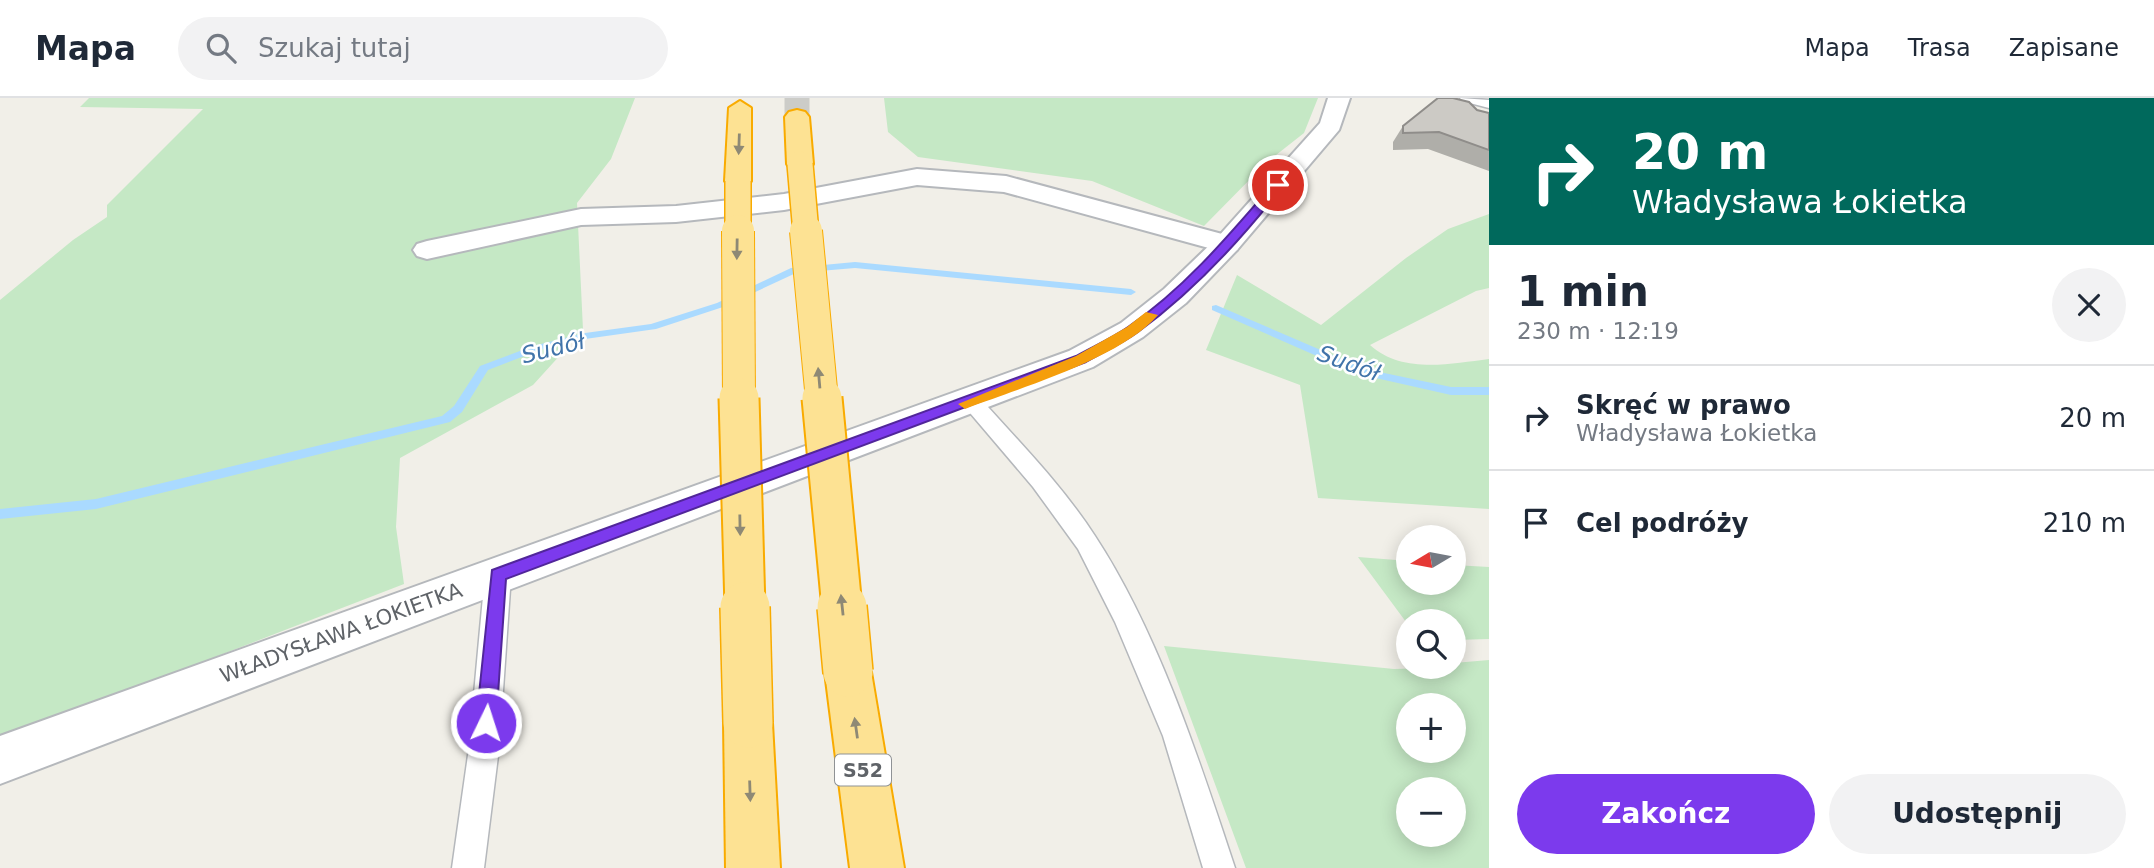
<!DOCTYPE html>
<html lang="pl">
<meta charset="utf-8">
<style>
body{margin:0;font-family:"DejaVu Sans",sans-serif;background:#f2f2f3;color:#1f2937;height:100vh;display:flex;flex-direction:column;font-size:26px;white-space:nowrap}
*{box-sizing:border-box;margin:0}
p{font-size:23px;color:#747a83}
.icon{flex:none;width:38px;height:38px;fill:none;stroke:currentColor;stroke-width:2;stroke-linecap:round;stroke-linejoin:round}
.map{position:relative;flex:1;overflow:hidden}
.details{display:flex;flex-direction:column;background:#fff;width:665px}
.details>*{flex:none}
.guide{background:#00695c;color:#fff;overflow:hidden}
.needle{width:46px;rotate:260deg}
.controls{position:absolute;left:1396px;top:427px;display:grid;gap:14px}
.controls a{display:grid;place-items:center;width:70px;height:70px;border-radius:50%;background:#fff;box-shadow:0 4px 18px #0003;font-size:35px}
.pin{position:absolute;display:grid;place-items:center;width:60px;height:60px;color:#fff;margin:-30px;border:4px solid #fff;border-radius:50%;box-shadow:0 2px 7px #0007}
.me{position:absolute;width:77px;margin:-38px;rotate:4deg;stroke-linejoin:round;filter:drop-shadow(0 0 5px #0008)}
.turn{display:flex;align-items:center;gap:24px;height:147px;padding:0 28px;font-size:32px}
.turn .icon{width:91px;height:91px;stroke-width:2.5}
.turn b{display:block;font-size:49px;line-height:60px}
.round{display:grid;place-items:center;flex:none;width:74px;height:74px;border-radius:37px;background:#f2f2f3}
.head{display:flex;align-items:center;justify-content:space-between;height:119px;padding:0 28px}
h1{font-size:42px;font-weight:800;line-height:52px}
.action{display:flex;gap:14px;margin-top:auto;padding:14px 28px}
.action a{flex:1;height:80px;border-radius:42px;background:#7c3aed;color:#fff;font-size:28px;font-weight:800;line-height:80px;text-align:center}
.action a+a{background:#f2f2f3;color:#1f2937}
ul{padding:0;list-style:none}
li{display:flex;align-items:center;gap:21px;height:105px;padding:0 28px;border-top:2px solid #e0e1e3}
li div{flex:1}
li b{display:block;font-size:26px}
li em{font-style:normal}
header{display:flex;align-items:center;gap:42px;box-sizing:border-box;height:98px;padding:0 35px;background:#fff;border-bottom:2px solid #e0e1e3}
header strong{font-size:33px}
nav{display:flex;gap:38px;margin-inline-start:auto;font-size:24px}
.search{width:490px;height:63px;background:#f2f2f3;display:flex;align-items:center;gap:18px;box-sizing:border-box;padding:0 24px;border-radius:38px;color:#747a83;font-size:26px}
main{display:flex;flex:1;min-height:0}
.map>svg:first-child{display:block}
.green{fill:#c5e8c5;fill-rule:evenodd}
.lines{fill:none;stroke-linecap:round;stroke-linejoin:round}
.stream{fill:#aadaff;fill-rule:evenodd}
.motorway-tunnel{stroke:#ccccc8;stroke-width:25;stroke-dasharray:25 12;stroke-linecap:butt}
.service-casing{stroke:#b5b8bc;stroke-width:3}
.minor-casing{stroke:#b5b8bc;stroke-width:4}
.tertiary-casing{stroke:#b5b8bc;stroke-width:4}
.motorway-casing{stroke:#f9ab00;stroke-width:4}
.service{fill:#fff;fill-rule:evenodd}
.minor{fill:#fff;fill-rule:evenodd}
.tertiary{fill:#fff;fill-rule:evenodd}
.motorway{fill:#fde293;fill-rule:evenodd}
.motorway-bridge-far3-casing{stroke:#f9ab00;stroke-width:28;stroke-linecap:butt}
.motorway-bridge-far2-casing{stroke:#f9ab00;stroke-width:34;stroke-linecap:butt}
.motorway-bridge-far1-casing{stroke:#f9ab00;stroke-width:43;stroke-linecap:butt}
.motorway-bridge-casing{stroke:#f9ab00;stroke-width:52;stroke-linecap:butt}
.motorway-bridge-far3{stroke:#fde293;stroke-width:25}
.motorway-bridge-far2{stroke:#fde293;stroke-width:32}
.motorway-bridge-far1{stroke:#fde293;stroke-width:39}
.motorway-bridge{stroke:#fde293;stroke-width:49}
.wall{fill:#afaea9}
.building{fill:#cccac5;stroke:#8f8d8a;stroke-width:2}
.oneway{fill:#8e8975}
.route{fill:#7c3aed;stroke:#51269a;stroke-width:2}
.slow{fill:#f59e0b}
.labels{text-anchor:middle;stroke-width:5;stroke-linejoin:round;paint-order:stroke}
.shield{fill:#fff;stroke:#8f9295;stroke-width:2}
.shield-label{font-size:19px;font-weight:bold;fill:#5f6368}
.street-label{font-size:21px;fill:#5f6368;stroke:#fff}
.water-label{font-size:23px;font-style:italic;fill:#4174aa;stroke:#fff}
</style>
<header>
<strong>Mapa</strong>
<div class="search"><svg class="icon" aria-label="search" viewBox="0 0 24 24"><circle cx="10" cy="10" r="6"/><path d="M15 15l6 6"/></svg>Szukaj tutaj</div>
<nav><a>Mapa</a><a>Trasa</a><a>Zapisane</a></nav>
</header>
<main>
<div class="map">
<svg width="1489" height="770" viewBox="0 0 1489 770">
<rect width="100%" height="100%" fill="#f1efe8"/>
<g class="green">
<path d="M 89,0 L 635,0 L 611,61 L 577,105 L 583,232 L 533,287 L 400,360 L 396,429 L 404,486 L 0,642 L 0,202 L 73,142 L 107,119 L 107,107 L 203,11 L 80,9 Z"/>
<path d="M 884,0 L 1318,0 L 1304,35 L 1267,64 L 1204,128 L 1092,83 L 918,59 L 888,34 Z"/>
<path d="M 1489,116 L 1489,190 L 1476,193 L 1370,247 C 1402,276 1449,266 1489,261 L 1489,411 L 1318,400 L 1300,287 L 1206,252 L 1237,177 L 1321,227 L 1406,160 L 1448,131 Z"/>
<path d="M 1358,459 L 1409,463 L 1409,485 L 1454,485 L 1454,467 L 1489,469 L 1489,541 L 1454,542 L 1454,523 L 1409,523 L 1409,528 Z"/>
<path d="M 1164,548 L 1394,571 L 1454,569 L 1454,565 L 1489,562 L 1489,770 L 1246,770 ZM 1409,607 L 1454,607 L 1454,653 L 1409,653 ZM 1409,691 L 1454,691 L 1454,737 L 1409,737 Z"/>
</g>
<g class="lines">
<g class="stream">
<path d="M 855,164 L 1131,191 L 1136,194 L 1131,197 L 855,170 L 796,175 L 723,209 L 656,231 L 585,241 L 540,252 L 488,272 L 462,314 L 450,324 L 96,411 L 0,421 L 0,411 L 96,401 L 442,318 L 454,308 L 480,268 L 533,248 L 585,235 L 651,226 L 717,205 L 791,170 Z"/>
<path d="M 1216,207 L 1365,271 L 1451,289 L 1489,289 L 1489,297 L 1451,297 L 1358,276 L 1212,212 L 1212,208 Z"/>
</g>
<path class="motorway-tunnel" d="M 797,0 L 797,19"/>
<defs>
<g id="service">
<path d="M 1460,0 L 1489,2 L 1489,10 L 1462,3 Z"/>
<path d="M 972,297 L 979,299 C 1019,344 1062,387 1095,438 C 1158,534 1199,661 1235,770 L 1203,770 L 1163,638 L 1115,524 L 1078,451 L 1033,389 L 965,309 L 962,304 Z"/>
<path d="M 498,467 L 507,470 L 511,477 L 499,650 L 484,770 L 452,770 L 469,650 L 485,477 L 489,470 Z"/>
</g>
<path id="minor" d="M 917,71 L 1006,78 L 1237,140 L 1241,146 L 1237,152 L 1227,155 L 1004,94 L 917,87 L 784,112 L 676,124 L 581,127 L 427,161 L 417,158 L 413,152 L 417,146 L 427,143 L 581,111 L 676,108 L 784,96 Z"/>
<path id="tertiary" d="M 1328,0 L 1350,0 L 1339,32 L 1237,152 L 1186,205 L 1143,239 L 1093,269 L 0,686 L 0,638 L 1069,253 L 1121,225 L 1164,191 L 1217,140 L 1320,25 Z"/>
<g id="motorway">
<path d="M 740,3 L 751,10 L 751,83 L 747,88 L 729,88 L 725,83 L 729,10 Z"/>
<path d="M 797,12 L 805,14 L 809,19 L 813,66 L 809,71 L 791,71 L 787,66 L 785,19 L 789,14 Z"/>
<path d="M 848,553 L 864,559 L 871,574 L 904,770 L 850,770 L 825,574 L 832,559 Z"/>
<path d="M 748,602 L 765,609 L 772,625 L 780,770 L 726,770 L 724,625 L 731,609 Z"/>
</g>
</defs>
<use href="#service" class="service-casing"/>
<use href="#minor" class="minor-casing"/>
<use href="#tertiary" class="tertiary-casing"/>
<use href="#motorway" class="motorway-casing"/>
<use href="#service" class="service"/>
<use href="#minor" class="minor"/>
<use href="#tertiary" class="tertiary"/>
<use href="#motorway" class="motorway"/>
<defs>
<g id="motorway-bridge-far3">
<path d="M 800,66 L 806,135"/>
<path d="M 738,135 L 738,83"/>
</g>
<g id="motorway-bridge-far2">
<path d="M 738,133 L 739,302"/>
<path d="M 806,133 L 822,302"/>
</g>
<g id="motorway-bridge-far1">
<path d="M 739,300 L 745,510"/>
<path d="M 822,300 L 842,510"/>
</g>
<g id="motorway-bridge">
<path d="M 745,509 L 748,625"/>
<path d="M 842,509 L 848,574"/>
</g>
</defs>
<use href="#motorway-bridge-far3" class="motorway-bridge-far3-casing"/>
<use href="#motorway-bridge-far2" class="motorway-bridge-far2-casing"/>
<use href="#motorway-bridge-far1" class="motorway-bridge-far1-casing"/>
<use href="#motorway-bridge" class="motorway-bridge-casing"/>
<use href="#motorway-bridge-far3" class="motorway-bridge-far3"/>
<use href="#motorway-bridge-far2" class="motorway-bridge-far2"/>
<use href="#motorway-bridge-far1" class="motorway-bridge-far1"/>
<use href="#motorway-bridge" class="motorway-bridge"/>
</g>
<path class="wall" d="M 1489,15 L 1489,73 L 1428,51 L 1393,52 L 1393,44 L 1403,28 Z"/>
<path class="building" d="M 1438,0 L 1453,0 L 1469,4 L 1477,12 L 1489,15 L 1489,52 L 1439,34 L 1403,35 L 1403,28 Z"/>
<defs><path id="oneway-solid" d="M-6-.8H1V-3.2L6.5 0L1 3.2V.8H-6Z" transform="scale(1.75)"/></defs>
<g class="oneway">
<use href="#oneway-solid" transform="translate(739 46) rotate(92)"/>
<use href="#oneway-solid" transform="translate(737 151) rotate(91)"/>
<use href="#oneway-solid" transform="translate(819 280) rotate(-95)"/>
<use href="#oneway-solid" transform="translate(740 427) rotate(89)"/>
<use href="#oneway-solid" transform="translate(842 507) rotate(-96)"/>
<use href="#oneway-solid" transform="translate(856 630) rotate(-98)"/>
<use href="#oneway-solid" transform="translate(750 693) rotate(88)"/>
</g>
<path class="route" d="M 1274,85 L 1284,87 C 1242,141 1193,194 1138,234 C 1122,246 1103,254 1086,264 L 506,481 L 496,625 L 493,632 L 486,635 L 479,632 L 476,625 L 492,472 L 1076,258 C 1094,248 1112,240 1128,229 C 1185,190 1230,136 1274,85 Z"/>
<path class="slow" d="M 1146,214 L 1158,217 C 1121,260 1023,289 970,309 L 965,311 L 958,306 L 1076,258 L 1127,229 Z"/>
<g class="labels">
<rect class="shield" x="835" y="656.5" width="56" height="31" rx="5"/>
<g class="shield-label">
<text x="863" y="679">S52</text>
</g>
<g class="street-label">
<text transform="translate(341 535) rotate(-20)" y="7">WŁADYSŁAWA ŁOKIETKA</text>
</g>
<g class="water-label">
<text transform="translate(553 250) rotate(-14)" y="8">Sudół</text>
<text transform="translate(1349 265) rotate(20)" y="8">Sudół</text>
</g>
</g>
</svg>
<div class="controls">
<a><svg class="needle" viewBox="-14 -14 28 28"><path d="M0-13l5 13h-10z" fill="#e53935"/><path d="M0 13l5-13h-10z" fill="#747a83"/></svg></a>
<a><svg class="icon" aria-label="search" viewBox="0 0 24 24"><circle cx="10" cy="10" r="6"/><path d="M15 15l6 6"/></svg></a>
<a>+</a>
<a>−</a>
</div>
<div class="pin" style="left:1278px;top:87px;background:#d93025"><svg class="icon" aria-label="arrive" viewBox="0 0 24 24"><path d="M6 21V4h12l-3 4 3 4H6"/></svg></div>
<svg class="me" style="left:486px;top:625px" viewBox="-20 -20 40 40"><circle r="17" fill="#7c3aed" stroke="#fff" stroke-width="3"/><path d="M0-11L8 9 0 5-8 9z" fill="#fff"/></svg>
</div>
<section class="details">
<div class="guide">
<div class="turn"><svg class="icon" aria-label="right" viewBox="0 0 24 24"><path d="M7 20v-9h11M14 6l5 5-5 5"/></svg><div><b>20 m</b>Władysława Łokietka</div></div>
</div>
<div class="head"><div><h1>1 min</h1><p>230 m · 12:19</p></div><a class="round"><svg class="icon" aria-label="close" viewBox="0 0 24 24"><path d="M6 6l12 12M18 6L6 18"/></svg></a></div>
<ul>
<li><svg class="icon" aria-label="right" viewBox="0 0 24 24"><path d="M7 20v-9h11M14 6l5 5-5 5"/></svg><div><b>Skręć w prawo</b><p>Władysława Łokietka</p></div><em>20 m</em></li>
<li><svg class="icon" aria-label="arrive" viewBox="0 0 24 24"><path d="M6 21V4h12l-3 4 3 4H6"/></svg><div><b>Cel podróży</b></div><em>210 m</em></li>
</ul>
<div class="action"><a>Zakończ</a><a>Udostępnij</a></div>
</section>
</main>
